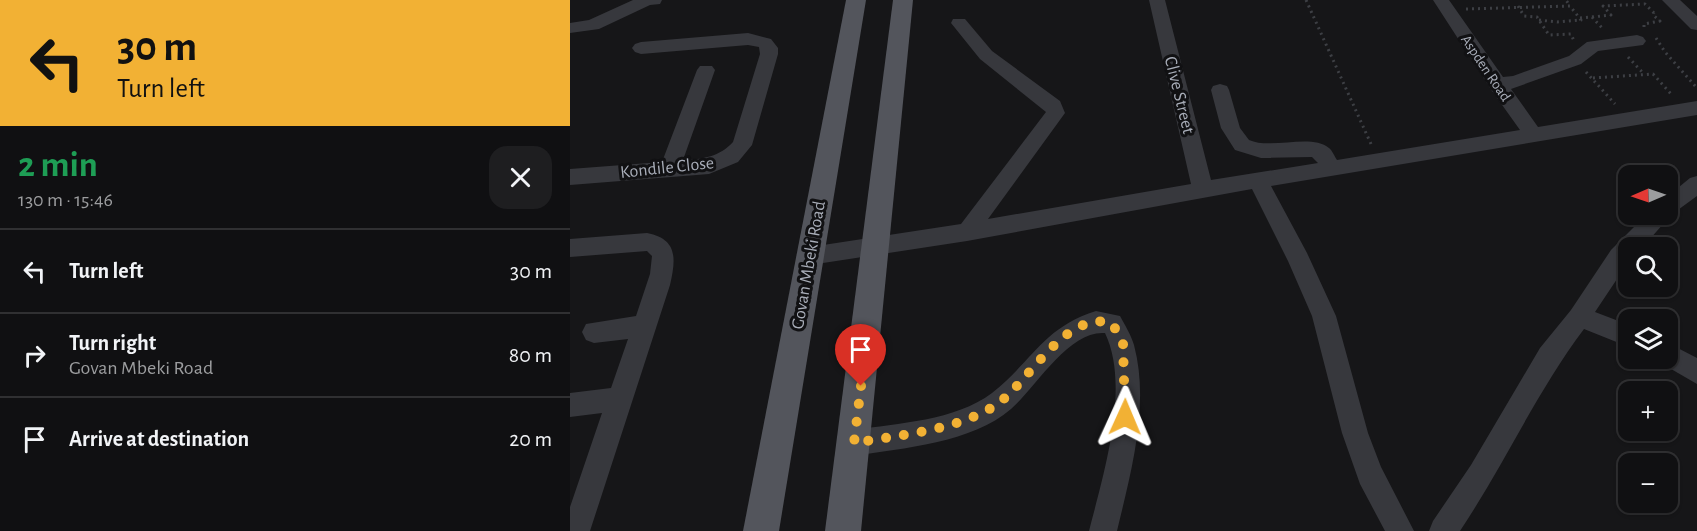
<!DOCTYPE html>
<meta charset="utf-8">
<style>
body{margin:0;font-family:"Alegreya Sans",sans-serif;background:#1e1e20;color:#f1f3f6;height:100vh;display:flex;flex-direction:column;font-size:22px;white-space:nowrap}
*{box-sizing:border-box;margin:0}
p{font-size:20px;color:#9c9d9f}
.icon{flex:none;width:33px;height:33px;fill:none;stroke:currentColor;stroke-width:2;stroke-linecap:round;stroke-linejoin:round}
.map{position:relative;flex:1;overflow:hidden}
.drawer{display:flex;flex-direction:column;background:#101012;width:570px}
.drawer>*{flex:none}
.guide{background:#f2b134;color:#111;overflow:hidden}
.needle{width:39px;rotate:268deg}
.fabs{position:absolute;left:1048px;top:165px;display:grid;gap:12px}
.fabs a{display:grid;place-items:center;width:60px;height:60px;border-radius:12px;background:#101012;box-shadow:0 2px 4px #0004,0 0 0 2px #303032;font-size:30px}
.pin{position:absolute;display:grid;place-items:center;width:51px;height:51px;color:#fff;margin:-62px -26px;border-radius:50% 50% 50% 0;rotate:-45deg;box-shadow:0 0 6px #0007}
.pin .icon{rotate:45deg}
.me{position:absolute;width:66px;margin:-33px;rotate:1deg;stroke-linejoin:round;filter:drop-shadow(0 0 4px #0008)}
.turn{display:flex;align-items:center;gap:21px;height:126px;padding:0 18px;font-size:27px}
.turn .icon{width:78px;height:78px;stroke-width:2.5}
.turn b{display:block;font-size:42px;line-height:51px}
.round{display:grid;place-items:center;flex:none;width:63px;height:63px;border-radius:18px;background:#1e1e20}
.head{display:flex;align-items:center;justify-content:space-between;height:102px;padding:0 18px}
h1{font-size:36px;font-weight:600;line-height:45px;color:#1e9e55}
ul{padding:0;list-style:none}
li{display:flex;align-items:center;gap:18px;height:84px;padding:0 18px;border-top:2px solid #303032}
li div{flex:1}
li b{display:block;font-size:22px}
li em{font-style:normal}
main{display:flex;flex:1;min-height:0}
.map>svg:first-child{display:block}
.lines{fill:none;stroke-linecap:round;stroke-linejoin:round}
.path{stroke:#3d3f44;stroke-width:3;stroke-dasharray:2 4;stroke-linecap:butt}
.minor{fill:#37383d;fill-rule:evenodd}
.major{fill:#53555c;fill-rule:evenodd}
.route{stroke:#f2b134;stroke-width:10;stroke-dasharray:0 18}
.labels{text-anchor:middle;stroke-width:6;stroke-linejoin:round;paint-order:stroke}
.far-street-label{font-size:15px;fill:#a8adb8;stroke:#111113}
.street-label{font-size:18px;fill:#a8adb8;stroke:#111113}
</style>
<main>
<section class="drawer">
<div class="guide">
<div class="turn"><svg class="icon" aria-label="left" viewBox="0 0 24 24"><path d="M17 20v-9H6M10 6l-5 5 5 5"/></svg><div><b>30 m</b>Turn left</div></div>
</div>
<div class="head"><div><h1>2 min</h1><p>130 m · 15:46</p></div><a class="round"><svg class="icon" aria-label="close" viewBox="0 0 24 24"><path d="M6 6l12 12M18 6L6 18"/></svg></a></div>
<ul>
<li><svg class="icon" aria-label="left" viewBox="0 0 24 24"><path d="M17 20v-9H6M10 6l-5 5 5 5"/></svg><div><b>Turn left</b></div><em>30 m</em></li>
<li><svg class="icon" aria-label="right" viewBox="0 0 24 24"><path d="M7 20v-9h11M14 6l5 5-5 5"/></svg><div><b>Turn right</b><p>Govan Mbeki Road</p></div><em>80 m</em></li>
<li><svg class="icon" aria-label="arrive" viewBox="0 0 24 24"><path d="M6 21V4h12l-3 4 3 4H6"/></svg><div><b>Arrive at destination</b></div><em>20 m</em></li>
</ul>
</section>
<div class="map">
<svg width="1127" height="531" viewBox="0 0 1127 531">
<rect width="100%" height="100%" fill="#161618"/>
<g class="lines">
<g class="path">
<path d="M 736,0 L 801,144"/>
<path d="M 948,6 L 954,16 L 967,17 L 979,35 L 1001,34 L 1004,41"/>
<path d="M 896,9 L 1000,6 L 996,0"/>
<path d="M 1022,17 L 1041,15 L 1033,6 L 1075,4 L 1084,13"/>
<path d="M 1010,18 L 1022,17 L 1033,29"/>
<path d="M 969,20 L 987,22 L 1011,20 L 1000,6"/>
<path d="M 1074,27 L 1074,24 L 1090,21 L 1083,15 L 1084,13"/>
<path d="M 1086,38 L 1095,52 L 1127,88"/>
<path d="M 1058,57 L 1073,73"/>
<path d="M 1016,72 L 1045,104"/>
<path d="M 1023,78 L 1083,74 L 1102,95"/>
</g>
<g class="minor">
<path d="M 63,0 L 92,0 L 90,4 L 80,5 L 29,29 L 0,33 L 0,23 L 19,20 Z"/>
<path d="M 579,0 L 595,0 L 641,180 L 748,163 L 742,157 L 691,158 L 665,150 L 651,128 L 641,90 L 643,86 L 650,84 L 657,86 L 659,90 L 670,128 L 679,140 C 701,150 741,133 759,148 C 762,150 765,157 767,160 L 950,130 L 920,88 L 863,0 L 879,0 L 933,77 L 943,76 L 999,56 L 1017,42 L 1067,35 L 1073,37 L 1076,41 L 1073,45 L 1028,51 L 1011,64 L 941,89 L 968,127 L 1127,101 L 1127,115 L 701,186 L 737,253 L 766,316 L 798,433 L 811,467 L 844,531 L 815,531 L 790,484 L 772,433 L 742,316 L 718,261 L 682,189 L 397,241 L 240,265 L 232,263 L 229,256 L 232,249 L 240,247 L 391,224 L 476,112 L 410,59 L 381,23 L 383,19 L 395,19 L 422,51 L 490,101 L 495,113 L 418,219 L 621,184 Z"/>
<path d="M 1092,0 L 1110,0 L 1127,16 L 1127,30 L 1121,29 Z"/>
<path d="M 178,33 L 201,39 L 208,48 L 208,54 L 182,145 L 168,162 L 139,174 L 0,185 L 0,169 L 92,162 L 127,70 L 130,66 L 142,66 L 145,70 L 113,160 C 134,159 149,157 163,142 L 190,54 L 189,47 L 178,45 L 71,54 L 65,52 L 62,48 L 65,44 L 71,42 Z"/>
<path d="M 1127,176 L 1127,196 L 1101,215 L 1072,248 L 1059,248 L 1059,261 L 1025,312 L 1059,325 L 1059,347 L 1014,329 C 966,393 934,465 890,531 L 859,531 L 863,521 L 901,465 L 970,348 L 1001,310 L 1041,250 L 1077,214 L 1098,214 L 1098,196 L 1120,178 Z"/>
<path d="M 77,233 C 108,239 106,259 100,285 L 20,531 L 0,531 L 0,507 L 32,413 L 0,417 L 0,393 L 41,388 L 58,339 L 24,343 L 16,340 L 12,332 L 16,324 L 66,316 L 80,274 L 82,256 L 77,251 L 0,257 L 0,239 Z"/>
<path d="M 526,311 L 550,316 C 555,325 561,335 564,345 C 580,405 561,472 547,531 L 519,531 C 533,476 561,387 535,333 C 499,330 466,387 441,409 C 402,443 333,448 284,456 L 275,452 L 271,443 L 275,434 L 284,430 C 328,423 385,421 422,393 C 462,362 472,328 526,311 Z"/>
<path d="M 1098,343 L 1127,358 L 1127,384 L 1089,362 L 1088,358 L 1098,358 Z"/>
</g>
<g class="major">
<path d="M 276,0 L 296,0 L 209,531 L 173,531 Z"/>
<path d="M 323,0 L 343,0 L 291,531 L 255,531 Z"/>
</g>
</g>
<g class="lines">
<path class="route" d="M 291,386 L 284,443 C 329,435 393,430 430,402 C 460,379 497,310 542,323 L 553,343 L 555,417"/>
</g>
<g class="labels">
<g class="far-street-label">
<text transform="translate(916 68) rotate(56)" y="5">Aspden Road</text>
</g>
<g class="street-label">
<text transform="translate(610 95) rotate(76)" y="6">Clive Street</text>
<text transform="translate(97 167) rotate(-6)" y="6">Kondile Close</text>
<text transform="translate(238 265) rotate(-80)" y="6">Govan Mbeki Road</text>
</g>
</g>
</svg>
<div class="fabs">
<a><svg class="needle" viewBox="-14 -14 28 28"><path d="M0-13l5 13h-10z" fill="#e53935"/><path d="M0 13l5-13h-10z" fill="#9c9d9f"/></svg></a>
<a><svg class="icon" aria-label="search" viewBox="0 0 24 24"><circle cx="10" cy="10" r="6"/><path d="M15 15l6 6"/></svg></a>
<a><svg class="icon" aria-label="layers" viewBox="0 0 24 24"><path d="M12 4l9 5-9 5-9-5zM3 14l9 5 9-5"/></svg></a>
<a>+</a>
<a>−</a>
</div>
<div class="pin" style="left:291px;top:386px;background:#d93025"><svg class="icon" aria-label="arrive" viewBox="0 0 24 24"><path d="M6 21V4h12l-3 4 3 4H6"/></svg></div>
<svg class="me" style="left:555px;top:417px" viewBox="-20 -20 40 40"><path d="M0-17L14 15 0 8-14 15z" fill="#f2b134" stroke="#fff" stroke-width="4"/></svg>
</div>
</main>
